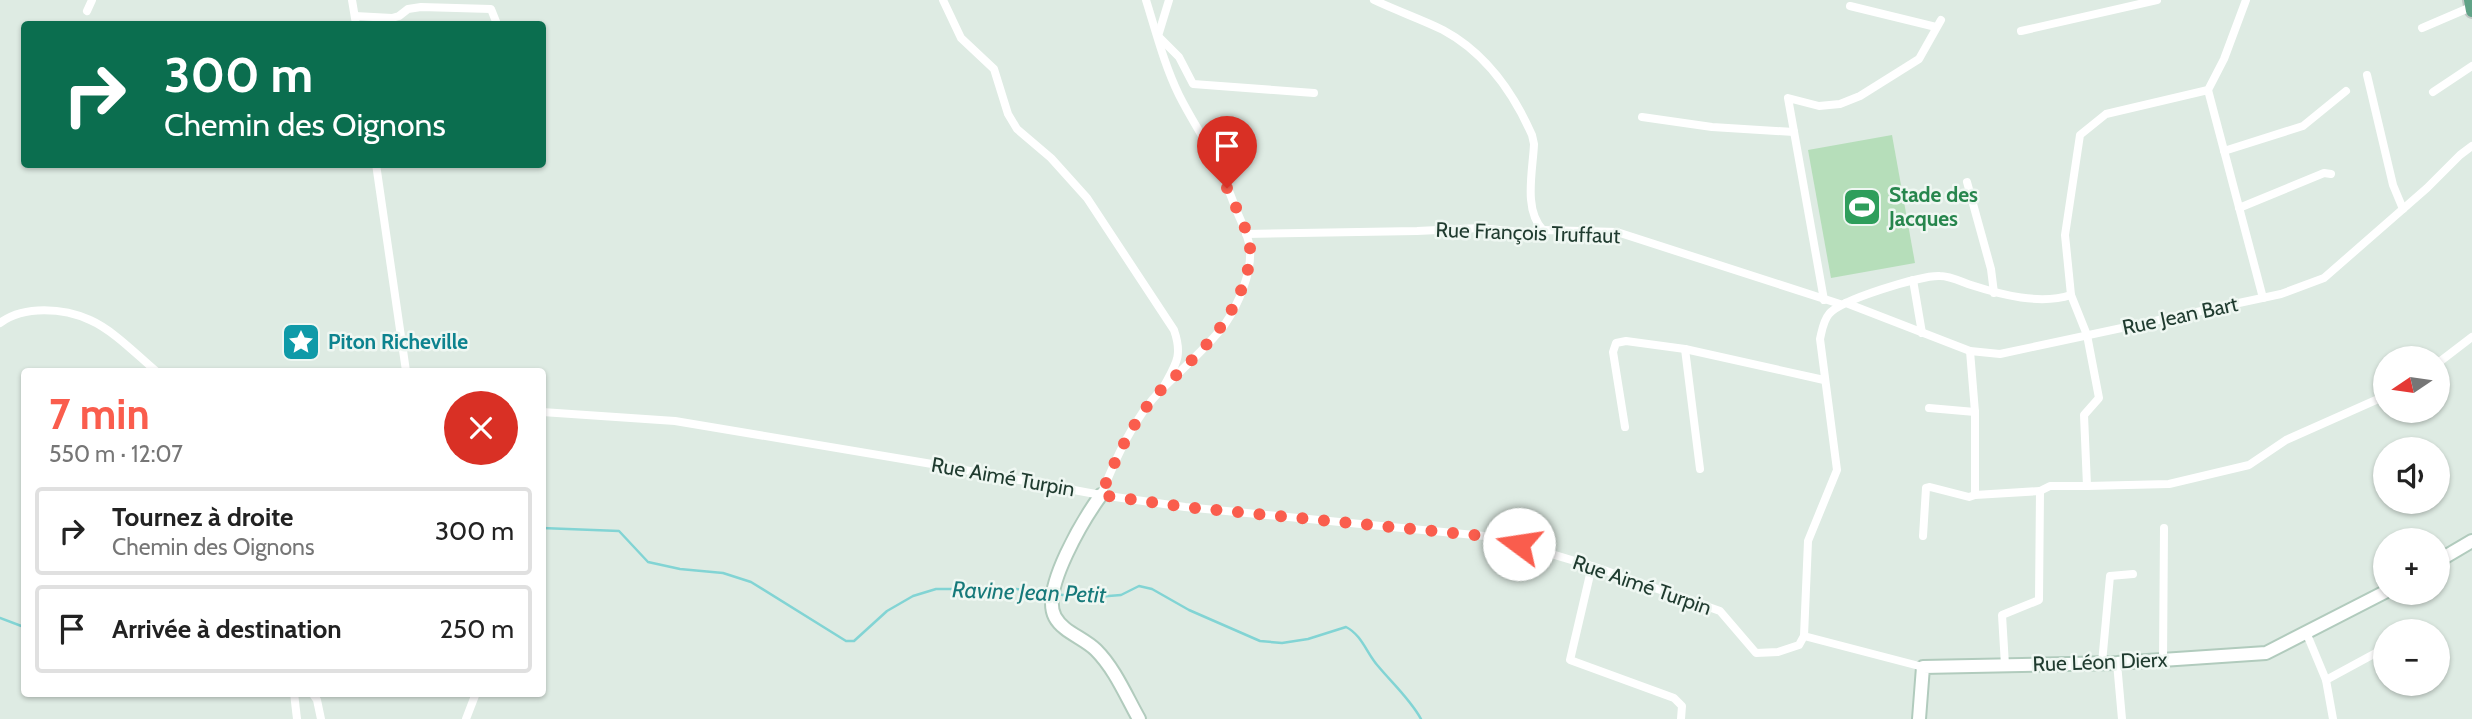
<!DOCTYPE html>
<html lang="fr">
<meta charset="utf-8">
<style>
body{margin:0;font-family:Cabin,sans-serif;background:#f6f6f6;color:#222;height:100vh;display:flex;flex-direction:column;font-size:26px;white-space:nowrap}
*{box-sizing:border-box;margin:0}
p{font-size:23px;color:#767676}
.icon{flex:none;width:38px;height:38px;fill:none;stroke:currentColor;stroke-width:2;stroke-linecap:round;stroke-linejoin:round}
.map{position:relative;flex:1;overflow:hidden}
.panel{position:absolute;left:21px;top:368px;width:525px;height:329px;display:flex;flex-direction:column;background:#fff;border-radius:7px;box-shadow:0 2px 5px #0004}
.panel>*{flex:none}
.banner{position:absolute;left:21px;top:21px;width:525px;height:147px;border-radius:7px;box-shadow:0 2px 5px #0004;background:#0b6e4f;color:#fff;overflow:hidden}
.needle{width:46px;rotate:257deg}
.buttons{position:absolute;left:2373px;top:346px;display:grid;gap:14px}
.buttons a{display:grid;place-items:center;width:77px;height:77px;border-radius:50%;background:#fff;box-shadow:0 2px 5px #0004;font-size:35px}
.pin{position:absolute;display:grid;place-items:center;width:60px;height:60px;color:#fff;margin:-72px -30px;border-radius:50% 50% 50% 0;rotate:-45deg;box-shadow:0 0 7px #0007}
.pin .icon{rotate:45deg}
.me{position:absolute;width:77px;margin:-38px;rotate:284deg;stroke-linejoin:round;filter:drop-shadow(0 0 5px #0008)}
.turn{display:flex;align-items:center;gap:24px;height:147px;padding:0 28px;font-size:32px}
.turn .icon{width:91px;height:91px;stroke-width:2.5}
.turn b{display:block;font-size:49px;line-height:60px}
.round{display:grid;place-items:center;flex:none;width:74px;height:74px;border-radius:37px;background:#f6f6f6}
.head{display:flex;align-items:center;justify-content:space-between;height:119px;padding:0 28px}
h1{font-size:42px;font-weight:700;line-height:52px;color:#fa5d4d}
ul{padding:0;list-style:none}
li{display:flex;align-items:center;gap:21px;height:88px;margin:0 14px 10px;padding:0 14px;border:4px solid #e0e0e0;border-radius:7px}
li div{flex:1}
li b{display:block;font-size:26px}
li em{font-style:normal}
.map>svg:first-child{display:block}
.green{fill:#b6deba}
.lines{fill:none;stroke-linecap:round;stroke-linejoin:round}
.stream{stroke:#82d4d4;stroke-width:2.5}
.secondary-casing{stroke:#b1cbbd;stroke-width:16}
.primary-casing{stroke:#c0c8c5;stroke-width:16}
.street{stroke:#fff;stroke-width:8}
.secondary{stroke:#fff;stroke-width:12}
.primary{stroke:#60a387;stroke-width:12}
.route{stroke:#fa5d4d;stroke-width:12;stroke-dasharray:0 21.6}
.labels{text-anchor:middle;stroke-width:5;stroke-linejoin:round;paint-order:stroke}
.leisure-label{font-size:21px;font-weight:bold;fill:#27864d;stroke:#eff7f2;text-anchor:start}
.street-label{font-size:21px;fill:#1f3b2f;stroke:#eff7f2}
.culture-label{font-size:21px;font-weight:bold;fill:#0d838f;stroke:#eff7f2;text-anchor:start}
.water-label{font-size:23px;font-style:italic;fill:#16797a;stroke:#eff7f2}
</style>
<div class="map">
<svg width="2472" height="719" viewBox="0 0 2472 719">
<rect width="100%" height="100%" fill="#deebe3"/>
<path class="green" d="M 1892,135 L 1915,263 L 1831,278 L 1808,150 Z"/>
<g class="lines">
<g class="stream">
<path d="M 542,528 L 619,531 L 648,562 L 680,569 L 723,573 L 751,582 L 846,641 L 854,641 L 887,611 L 913,596 L 936,589 L 1016,589 L 1049,593"/>
<path d="M 1056,594 L 1084,598 L 1121,595 L 1139,586 L 1152,589 L 1189,610 L 1260,641 L 1282,643 L 1308,639 L 1346,627 C 1362,635 1367,654 1378,666 C 1393,684 1410,699 1421,719"/>
<path d="M 0,618 L 24,627"/>
</g>
<defs>
<g id="secondary">
<path d="M 1101,495 C 1085,517 1040,590 1055,617 C 1063,632 1084,638 1096,650 C 1115,669 1126,696 1139,719"/>
<path d="M 2438,561 L 2472,541"/>
<path d="M 1919,719 L 1923,667 L 2117,663 L 2266,653 L 2385,592"/>
</g>
<path id="primary" d="M 2470,0 L 2472,11"/>
</defs>
<use href="#secondary" class="secondary-casing"/>
<use href="#primary" class="primary-casing"/>
<g class="street">
<path d="M 352,0 L 356,24"/>
<path d="M 943,0 L 961,38 L 994,69 L 1008,114 L 1017,129 L 1051,158 L 1087,198 L 1174,330 C 1183,356 1176,364 1164,386"/>
<path d="M 1374,0 C 1397,11 1421,19 1443,30 C 1486,53 1513,92 1532,135 L 1534,144 C 1533,170 1523,210 1543,230"/>
<path d="M 1850,6 L 1936,27"/>
<path d="M 87,11 L 92,0"/>
<path d="M 355,16 L 392,18 L 399,16 L 408,9 L 421,7 L 491,9 L 497,24"/>
<path d="M 2422,28 L 2471,7"/>
<path d="M 2021,31 L 2157,0"/>
<path d="M 1158,36 L 1169,0"/>
<path d="M 1160,38 L 1179,57 L 1193,84 L 1314,93"/>
<path d="M 2367,75 L 2393,185 L 2403,209"/>
<path d="M 2208,90 L 2263,298"/>
<path d="M 2433,92 L 2472,66"/>
<path d="M 1642,117 L 1712,127 L 1794,132"/>
<path d="M 2224,151 L 2303,126 L 2346,91"/>
<path d="M 376,164 L 406,371"/>
<path d="M 1967,182 L 1991,269 L 1994,293"/>
<path d="M 2239,208 L 2324,173 L 2331,174"/>
<path d="M 1246,234 L 1417,231 L 1480,228 L 1529,233 L 1543,230 L 1617,232 L 1840,304"/>
<path d="M 1913,280 L 1922,333"/>
<path d="M 1824,300 L 1788,98 L 1819,106 L 1840,104 L 1860,96 L 1919,59 L 1941,20"/>
<path d="M 1846,303 L 1970,351 L 2000,354 L 2281,294 L 2324,278 L 2427,188 L 2460,155 L 2472,146"/>
<path d="M 0,323 C 24,305 64,308 90,320 C 113,330 137,355 156,371"/>
<path d="M 1685,349 L 1700,469"/>
<path d="M 2438,363 L 2472,337"/>
<path d="M 1929,408 L 1975,412"/>
<path d="M 542,412 L 675,421 L 932,464 L 1101,495 L 1185,507 L 1495,537 L 1598,568 L 1720,611 L 1756,653 L 1778,652 L 1799,645 L 1804,636 L 1808,541 L 1837,470 L 1820,339 C 1822,331 1823,321 1829,314 C 1840,300 1921,275 1940,276 C 1950,276 1962,282 1971,285 C 2002,295 2040,305 2071,295"/>
<path d="M 1625,427 L 1613,352 L 1616,343 L 1626,341 L 1685,349 L 1824,380"/>
<path d="M 2087,486 L 2169,484 L 2249,465 L 2286,440 L 2385,396"/>
<path d="M 1101,495 C 1116,458 1134,417 1162,389 C 1183,368 1207,348 1225,324 C 1238,305 1252,273 1250,249 C 1249,236 1241,222 1236,209 C 1230,194 1225,179 1218,165 C 1206,141 1191,119 1179,95 C 1164,64 1156,32 1146,0"/>
<path d="M 1975,495 L 2040,491"/>
<path d="M 1923,536 L 1926,488 L 1930,487 L 1969,497 L 1975,495 L 1975,412 L 1970,351"/>
<path d="M 1592,566 L 1570,660 L 1674,698 L 1682,706 L 1681,719"/>
<path d="M 2306,632 L 2326,680 L 2333,719"/>
<path d="M 1804,636 L 1923,667"/>
<path d="M 2163,660 L 2164,528"/>
<path d="M 2102,663 L 2110,576 L 2133,574"/>
<path d="M 2117,663 L 2122,719"/>
<path d="M 2005,665 L 2002,615 L 2039,600 L 2040,491 L 2050,486 L 2087,486 L 2084,415 L 2099,398 L 2087,335 L 2071,295 L 2065,235 L 2080,135 L 2106,114 L 2208,90 L 2224,59 L 2246,0"/>
<path d="M 2326,680 L 2385,648"/>
<path d="M 294,693 L 297,719"/>
<path d="M 312,693 L 317,700 L 321,719"/>
<path d="M 466,719 L 476,693"/>
</g>
<use href="#secondary" class="secondary"/>
<use href="#primary" class="primary"/>
</g>
<g class="lines">
<path class="route" d="M 1227,188 C 1235,207 1248,228 1250,248 C 1251,259 1248,270 1245,280 C 1228,329 1199,353 1162,389 C 1134,417 1116,458 1101,495 L 1185,507 L 1495,537 L 1519,544"/>
</g>
<defs>
<symbol id="stadium-square" viewBox="-11 -11 22 22"><rect x="-9" y="-9" width="18" height="18" rx="4" fill="#2e9e5b" stroke="#eff7f2"/><path d="M0-5a6.5 5 0 1 0 0 10a6.5 5 0 1 0 0-10ZM-3.5-1.8h7v3.6h-7Z" fill="#fff"/></symbol>
<symbol id="sight-square" viewBox="-11 -11 22 22"><rect x="-9" y="-9" width="18" height="18" rx="4" fill="#0f9aa8" stroke="#eff7f2"/><path d="M0-6L1.8-2.2L6-1.7L2.9 1.2L3.7 5.4L0 3.3L-3.7 5.4L-2.9 1.2L-6-1.7L-1.8-2.2Z" fill="#fff"/></symbol>
</defs>
<g fill-rule="evenodd">
<use href="#stadium-square" x="1840" y="185" width="44" height="44"/>
<use href="#sight-square" x="279" y="320" width="44" height="44"/>
</g>
<g class="labels">
<g class="leisure-label">
<text x="1889" y="202">Stade des<tspan x="1889" dy="24">Jacques</tspan></text>
</g>
<g class="street-label">
<text transform="translate(1528 233) rotate(2)" y="7">Rue François Truffaut</text>
<text transform="translate(2180 316) rotate(-12)" y="7">Rue Jean Bart</text>
<text transform="translate(1003 477) rotate(10)" y="7">Rue Aimé Turpin</text>
<text transform="translate(1642 585) rotate(19)" y="7">Rue Aimé Turpin</text>
<text transform="translate(2100 662) rotate(-2)" y="7">Rue Léon Dierx</text>
</g>
<g class="culture-label">
<text x="328" y="349">Piton Richeville</text>
</g>
<g class="water-label">
<text transform="translate(1029 592) rotate(2)" y="8">Ravine Jean Petit</text>
</g>
</g>
</svg>
<div class="buttons">
<a><svg class="needle" viewBox="-14 -14 28 28"><path d="M0-13l5 13h-10z" fill="#e53935"/><path d="M0 13l5-13h-10z" fill="#767676"/></svg></a>
<a><svg class="icon" aria-label="sound" viewBox="0 0 24 24"><path d="M4 9h4l5-4v14l-5-4H4zM17 9q2 3 0 6"/></svg></a>
<a>+</a>
<a>−</a>
</div>
<div class="pin" style="left:1227px;top:188px;background:#d93025"><svg class="icon" aria-label="arrive" viewBox="0 0 24 24"><path d="M6 21V4h12l-3 4 3 4H6"/></svg></div>
<svg class="me" style="left:1519px;top:544px" viewBox="-20 -20 40 40"><circle r="19" fill="#fff"/><path d="M0-13L10 11 0 6-10 11z" fill="#fa5d4d"/></svg>
<div class="banner">
<div class="turn"><svg class="icon" aria-label="right" viewBox="0 0 24 24"><path d="M7 20v-9h11M14 6l5 5-5 5"/></svg><div><b>300 m</b>Chemin des Oignons</div></div>
</div>
<section class="panel">
<div class="head"><div><h1>7 min</h1><p>550 m · 12:07</p></div><a class="round" style="background:#d93025;color:#fff"><svg class="icon" aria-label="close" viewBox="0 0 24 24"><path d="M6 6l12 12M18 6L6 18"/></svg></a></div>
<ul>
<li><svg class="icon" aria-label="right" viewBox="0 0 24 24"><path d="M7 20v-9h11M14 6l5 5-5 5"/></svg><div><b>Tournez à droite</b><p>Chemin des Oignons</p></div><em>300 m</em></li>
<li><svg class="icon" aria-label="arrive" viewBox="0 0 24 24"><path d="M6 21V4h12l-3 4 3 4H6"/></svg><div><b>Arrivée à destination</b></div><em>250 m</em></li>
</ul>
</section>
</div>
